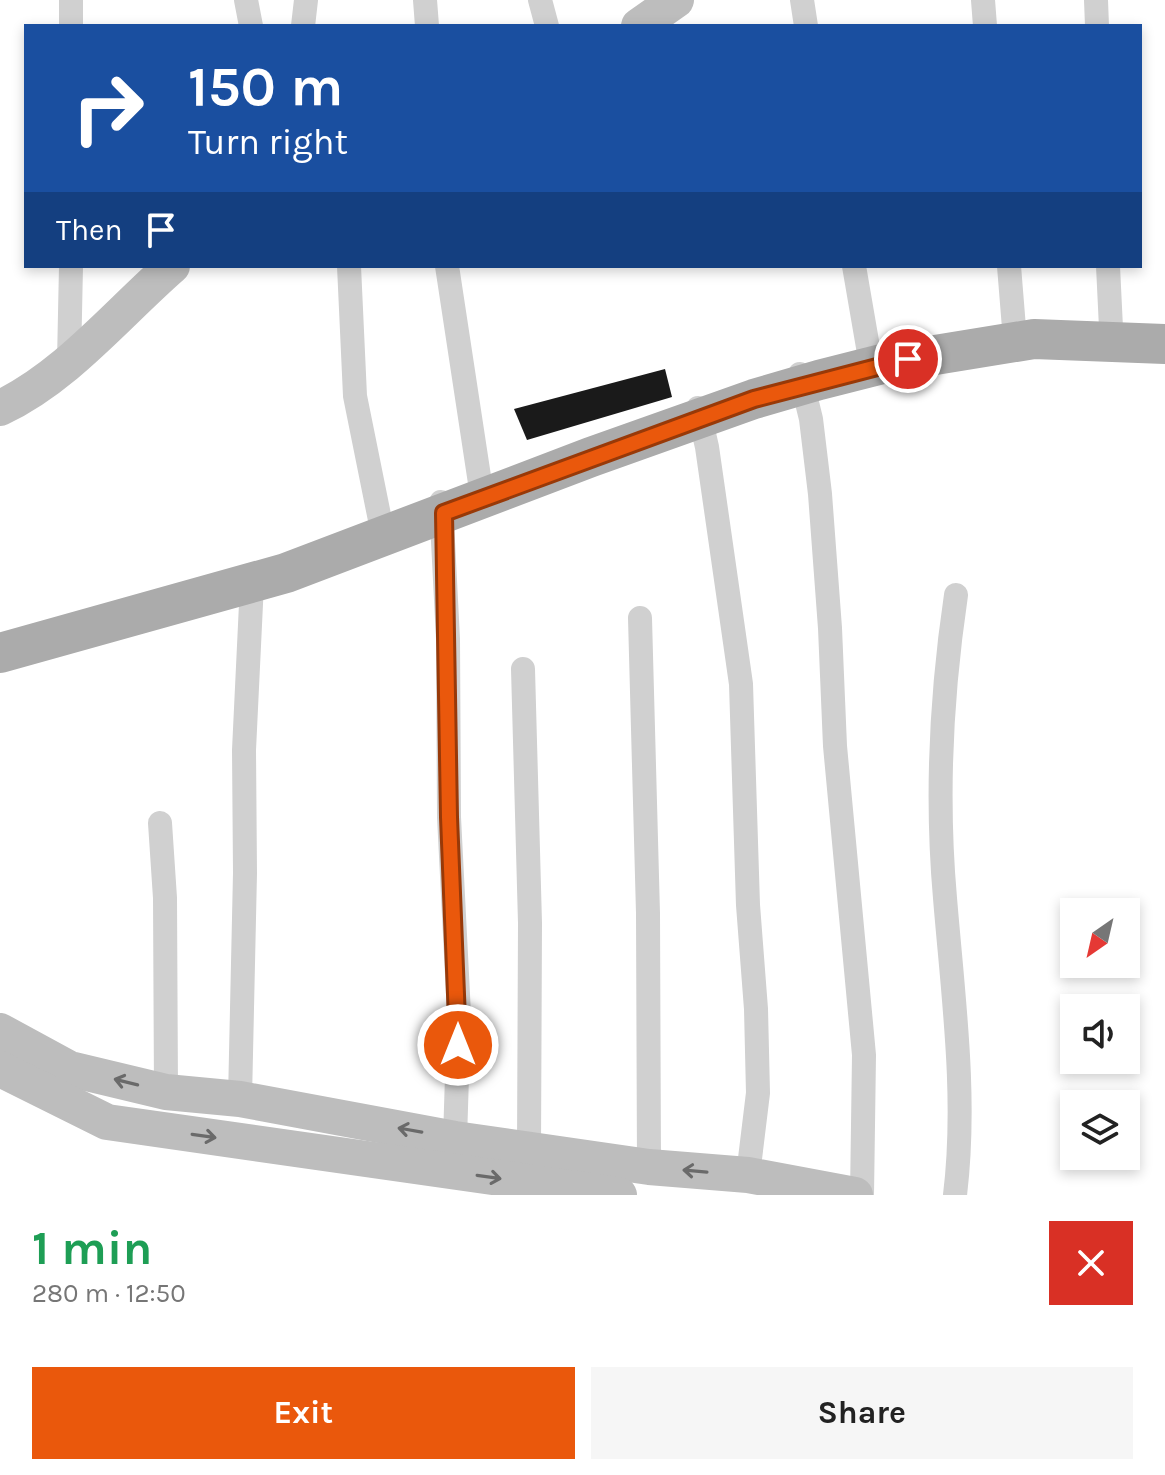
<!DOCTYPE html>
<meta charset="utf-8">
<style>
body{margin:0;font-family:Karla,sans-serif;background:#f6f6f6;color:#222;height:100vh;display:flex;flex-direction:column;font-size:30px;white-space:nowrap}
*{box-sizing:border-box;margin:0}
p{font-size:26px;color:#767676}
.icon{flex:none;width:44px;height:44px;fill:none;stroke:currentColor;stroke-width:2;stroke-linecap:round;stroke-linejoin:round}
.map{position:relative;height:1195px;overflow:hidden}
.sheet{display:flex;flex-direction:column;background:#fff;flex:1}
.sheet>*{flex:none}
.top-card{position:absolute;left:24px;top:24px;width:1118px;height:244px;border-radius:0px;box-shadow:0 4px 12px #0003;background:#1a4fa0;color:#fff;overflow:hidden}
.needle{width:52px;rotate:214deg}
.buttons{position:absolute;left:1060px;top:898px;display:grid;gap:16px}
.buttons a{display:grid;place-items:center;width:80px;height:80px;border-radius:0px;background:#fff;box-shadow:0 4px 12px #0003;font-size:40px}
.pin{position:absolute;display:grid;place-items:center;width:68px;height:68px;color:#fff;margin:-34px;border:4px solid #fff;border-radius:50%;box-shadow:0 2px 8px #0007}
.me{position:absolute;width:88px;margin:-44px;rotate:0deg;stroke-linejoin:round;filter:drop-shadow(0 0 6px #0008)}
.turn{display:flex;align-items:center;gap:28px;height:168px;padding:0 32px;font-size:36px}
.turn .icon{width:104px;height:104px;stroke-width:2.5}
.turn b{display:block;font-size:56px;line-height:68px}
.then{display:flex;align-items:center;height:76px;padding:0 32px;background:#0003;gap:16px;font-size:30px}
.round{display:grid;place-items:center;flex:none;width:84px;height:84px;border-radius:0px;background:#f6f6f6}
.summary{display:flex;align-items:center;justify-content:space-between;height:136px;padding:0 32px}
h1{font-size:48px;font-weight:700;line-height:60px;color:#1e9e55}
.cta{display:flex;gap:16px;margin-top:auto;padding:16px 32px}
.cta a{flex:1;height:92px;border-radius:0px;background:#ea580c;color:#fff;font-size:32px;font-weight:700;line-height:92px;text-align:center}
.cta a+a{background:#f6f6f6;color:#222}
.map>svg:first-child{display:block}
.building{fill:#1a1a1a}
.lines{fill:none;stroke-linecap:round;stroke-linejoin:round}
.street{stroke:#d0d0d0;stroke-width:24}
.secondary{stroke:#bdbdbd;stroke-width:36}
.primary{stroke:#ababab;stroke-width:40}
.oneway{stroke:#6a6a6a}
.route-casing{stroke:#983908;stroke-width:20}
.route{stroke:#ea580c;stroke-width:14}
</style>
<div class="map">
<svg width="1165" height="1195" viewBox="0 0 1165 1195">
<rect width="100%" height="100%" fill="#fff"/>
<path class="building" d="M 665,369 L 672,397 L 527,440 L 514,409 Z"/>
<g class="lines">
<g class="street">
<path d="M 71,0 L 71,26"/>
<path d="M 246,0 L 251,26"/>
<path d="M 425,0 L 427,26"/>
<path d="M 540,0 L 547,26"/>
<path d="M 802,0 L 806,26"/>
<path d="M 983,0 L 985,26"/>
<path d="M 1096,0 L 1097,26"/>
<path d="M 303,26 L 306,0"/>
<path d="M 349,266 L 355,396 L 380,520"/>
<path d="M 447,266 L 480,483"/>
<path d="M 854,266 L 869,353"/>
<path d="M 1009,266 L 1014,328"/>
<path d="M 1108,266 L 1111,328"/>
<path d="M 69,361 L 71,266"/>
<path d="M 800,374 L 811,419 L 820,494 L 830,628 L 835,746 L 864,1055 L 862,1195"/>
<path d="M 698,408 L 707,447 L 741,684 L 748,905 L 756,1009 L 758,1093 L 748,1175"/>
<path d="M 441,502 L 448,639 L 449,817 L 459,1014 L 455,1139"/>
<path d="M 640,618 L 648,913 L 649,1167"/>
<path d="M 523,669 L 530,923 L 529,1149"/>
<path d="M 160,823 L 165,898 L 166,1092"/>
<path d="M 240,1099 L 245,873 L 244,750 L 252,583"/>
<path d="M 955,1195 C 967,1097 953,996 945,898 C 936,796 941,696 956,595"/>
</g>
<g class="secondary">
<path d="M 639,26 L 676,0"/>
<path d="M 0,408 C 66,377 117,314 172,266"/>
<path d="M 0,1031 L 70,1069 L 166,1092 L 240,1099 L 455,1139 L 649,1167 L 748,1175 L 855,1195"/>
<path d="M 0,1069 L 107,1122 L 619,1195"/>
</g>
<path class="primary" d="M 0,653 L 286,573 L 591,457 L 754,399 L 819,380 L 886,363 L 1034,339 L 1165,344"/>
</g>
<defs><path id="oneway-shaft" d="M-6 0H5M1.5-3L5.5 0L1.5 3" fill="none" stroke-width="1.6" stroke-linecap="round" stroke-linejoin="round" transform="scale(2)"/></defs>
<g class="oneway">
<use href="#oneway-shaft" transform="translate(126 1082) rotate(-166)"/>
<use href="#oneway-shaft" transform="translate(410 1130) rotate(-170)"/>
<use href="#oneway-shaft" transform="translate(204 1136) rotate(8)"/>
<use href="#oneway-shaft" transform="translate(695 1171) rotate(-175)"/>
<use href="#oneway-shaft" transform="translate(489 1177) rotate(8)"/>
</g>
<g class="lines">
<defs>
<path id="route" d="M 458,1045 L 449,817 L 444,513 L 754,399 L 908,359"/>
</defs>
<use href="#route" class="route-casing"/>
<use href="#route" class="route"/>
</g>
</svg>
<div class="buttons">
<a><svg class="needle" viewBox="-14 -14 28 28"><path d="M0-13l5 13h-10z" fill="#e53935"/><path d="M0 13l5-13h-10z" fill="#767676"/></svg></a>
<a><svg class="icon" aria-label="sound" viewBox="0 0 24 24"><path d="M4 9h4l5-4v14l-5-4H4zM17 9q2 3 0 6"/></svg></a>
<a><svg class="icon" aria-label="layers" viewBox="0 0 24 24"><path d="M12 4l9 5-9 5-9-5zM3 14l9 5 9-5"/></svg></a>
</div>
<div class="pin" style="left:908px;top:359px;background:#d93025"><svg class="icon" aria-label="arrive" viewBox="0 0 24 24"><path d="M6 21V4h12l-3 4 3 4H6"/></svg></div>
<svg class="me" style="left:458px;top:1045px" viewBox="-20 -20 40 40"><circle r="17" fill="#ea580c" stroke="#fff" stroke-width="3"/><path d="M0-11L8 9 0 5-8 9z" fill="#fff"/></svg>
<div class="top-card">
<div class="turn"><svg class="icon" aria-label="right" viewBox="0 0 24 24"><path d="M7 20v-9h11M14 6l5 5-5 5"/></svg><div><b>150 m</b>Turn right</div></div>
<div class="then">Then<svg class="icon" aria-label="arrive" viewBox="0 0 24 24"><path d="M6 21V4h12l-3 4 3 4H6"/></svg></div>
</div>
</div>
<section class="sheet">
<div class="summary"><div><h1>1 min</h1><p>280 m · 12:50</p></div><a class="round" style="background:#d93025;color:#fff"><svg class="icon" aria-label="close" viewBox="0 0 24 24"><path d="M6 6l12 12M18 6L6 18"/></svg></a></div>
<div class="cta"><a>Exit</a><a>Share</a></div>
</section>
